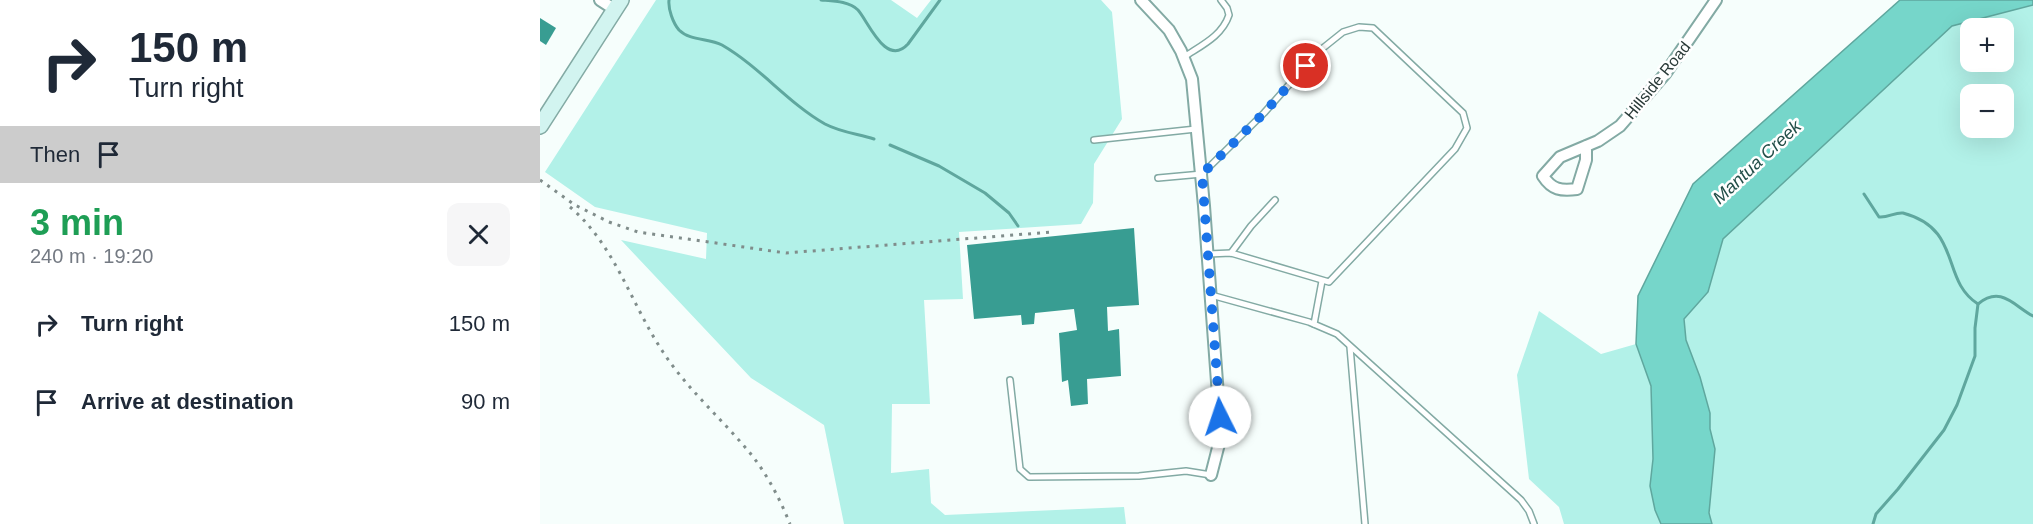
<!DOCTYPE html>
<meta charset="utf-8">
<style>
body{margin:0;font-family:Helvetica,sans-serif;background:#f6f6f7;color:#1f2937;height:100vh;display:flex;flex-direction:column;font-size:22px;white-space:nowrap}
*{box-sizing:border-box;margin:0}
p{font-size:20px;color:#747a83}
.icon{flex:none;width:33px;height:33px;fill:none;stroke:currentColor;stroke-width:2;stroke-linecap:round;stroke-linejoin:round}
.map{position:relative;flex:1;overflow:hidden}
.side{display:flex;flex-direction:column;background:#fff;width:540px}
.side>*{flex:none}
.banner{background:#fff;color:#1f2937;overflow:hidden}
.buttons{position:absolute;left:1420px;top:18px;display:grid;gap:12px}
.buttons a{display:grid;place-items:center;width:54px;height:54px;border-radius:12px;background:#fff;box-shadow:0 6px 24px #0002;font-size:30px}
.pin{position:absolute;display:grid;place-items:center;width:51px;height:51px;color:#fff;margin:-26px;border:3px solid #fff;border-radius:50%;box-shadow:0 2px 6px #0007}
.me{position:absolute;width:66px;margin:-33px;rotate:356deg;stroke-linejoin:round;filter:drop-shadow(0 0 4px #0008)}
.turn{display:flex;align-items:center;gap:21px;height:126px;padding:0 30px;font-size:27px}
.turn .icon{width:78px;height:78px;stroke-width:2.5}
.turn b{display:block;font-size:42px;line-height:51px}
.then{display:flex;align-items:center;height:57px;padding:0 30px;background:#0003;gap:12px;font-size:22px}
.round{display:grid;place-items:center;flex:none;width:63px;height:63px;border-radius:12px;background:#f6f6f7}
.headline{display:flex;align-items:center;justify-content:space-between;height:102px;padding:0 30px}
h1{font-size:36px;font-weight:800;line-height:45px;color:#1e9e55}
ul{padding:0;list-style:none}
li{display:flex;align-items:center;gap:18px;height:78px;padding:0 30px}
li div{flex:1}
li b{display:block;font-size:22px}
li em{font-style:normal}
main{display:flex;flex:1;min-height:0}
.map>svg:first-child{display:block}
.green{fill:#b2f1e8;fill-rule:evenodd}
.water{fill:#76d6ca;stroke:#5fa79e;stroke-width:1.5}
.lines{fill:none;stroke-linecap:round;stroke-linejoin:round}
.stream{stroke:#5fa79e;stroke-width:3}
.building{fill:#389d92}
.service-casing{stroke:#83aaa4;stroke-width:8}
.minor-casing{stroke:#83aaa4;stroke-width:14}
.secondary-casing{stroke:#83aaa4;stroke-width:18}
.service{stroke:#fff;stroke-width:5}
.minor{stroke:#fff;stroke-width:10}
.secondary{stroke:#d2f4f0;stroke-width:15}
.rail{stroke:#808d8b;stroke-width:3;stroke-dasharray:3 6;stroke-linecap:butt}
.route{stroke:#1a73e8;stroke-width:10;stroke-dasharray:0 18}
.labels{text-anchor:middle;stroke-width:5;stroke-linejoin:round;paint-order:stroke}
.street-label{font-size:16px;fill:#2a3a38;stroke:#fff}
.water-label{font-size:18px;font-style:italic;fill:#234f49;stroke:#fff}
</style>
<main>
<section class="side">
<div class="banner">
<div class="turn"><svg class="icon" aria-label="right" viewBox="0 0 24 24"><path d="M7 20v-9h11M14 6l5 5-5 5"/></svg><div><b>150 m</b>Turn right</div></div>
<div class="then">Then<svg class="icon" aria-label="arrive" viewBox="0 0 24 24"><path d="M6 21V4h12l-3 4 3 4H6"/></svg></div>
</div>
<div class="headline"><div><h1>3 min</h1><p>240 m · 19:20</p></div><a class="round"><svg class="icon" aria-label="close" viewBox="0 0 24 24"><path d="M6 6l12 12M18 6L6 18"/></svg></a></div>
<ul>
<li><svg class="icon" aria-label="right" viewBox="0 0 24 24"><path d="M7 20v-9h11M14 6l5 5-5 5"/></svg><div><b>Turn right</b></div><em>150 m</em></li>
<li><svg class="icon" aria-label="arrive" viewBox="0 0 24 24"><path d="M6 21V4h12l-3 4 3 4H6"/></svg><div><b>Arrive at destination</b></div><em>90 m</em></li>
</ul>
</section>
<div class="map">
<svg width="1493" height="524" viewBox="0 0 1493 524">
<rect width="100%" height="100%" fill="#f6fefc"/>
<g class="green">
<path d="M 116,0 L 351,0 L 377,18 L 391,0 L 561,0 L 572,12 L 582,119 L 554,164 L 553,203 L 541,224 L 419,232 L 423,299 L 384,300 L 390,404 L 352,404 L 351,473 L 389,469 L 391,503 L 405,515 L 584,507 L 586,524 L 304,524 L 284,425 L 211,378 L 81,240 L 166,259 L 167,233 L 55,207 L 5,172 Z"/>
<path d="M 1493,5 L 1493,524 L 1172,524 L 1169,513 L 1175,449 L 1170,429 L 1170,412 L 1160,377 L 1146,340 L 1144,319 L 1168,292 L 1183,239 L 1412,26 ZM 1431,28 L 1464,28 L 1464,62 L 1431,62 ZM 1431,94 L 1464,94 L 1464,128 L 1431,128 Z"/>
<path d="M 999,311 L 1061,354 L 1096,344 L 1111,386 L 1113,460 L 1111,486 L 1115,510 L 1121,524 L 1024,524 L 1019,507 L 989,479 L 977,375 Z"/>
</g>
<path class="water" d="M 1360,0 L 1493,0 L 1493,5 L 1412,26 L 1183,239 L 1168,292 L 1144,319 L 1146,340 L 1160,377 L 1170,413 L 1170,429 L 1175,449 L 1169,513 L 1172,524 L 1121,524 L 1115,510 L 1110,486 L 1113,459 L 1111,386 L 1096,344 L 1098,296 L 1153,184 Z"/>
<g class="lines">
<g class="stream">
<path d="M 129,0 C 128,9 133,23 139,30 C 150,41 169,38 182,45 C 220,67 248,103 285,124 C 300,132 318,134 334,139"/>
<path d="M 281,0 C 293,1 309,1 318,10 C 328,21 346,68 368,44 L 400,0"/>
<path d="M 350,145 L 399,166 L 445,193 L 469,213 L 478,226"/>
<path d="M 1324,194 L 1339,217 C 1348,218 1355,212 1363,213 C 1423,229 1400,280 1438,304"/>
<path d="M 1333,524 L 1336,514 L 1358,489 L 1404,430 L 1417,405 L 1435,356 L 1435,328 L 1438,304 C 1461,285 1474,306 1493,316"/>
</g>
</g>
<g class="building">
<path d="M 0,18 L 16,28 L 6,45 L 0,41 Z"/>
<path d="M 594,228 L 599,305 L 567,307 L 568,331 L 579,329 L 581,376 L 547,379 L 548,404 L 531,406 L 528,380 L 522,382 L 519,333 L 537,330 L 534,309 L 495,313 L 494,324 L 482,325 L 481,315 L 434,319 L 427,245 Z"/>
</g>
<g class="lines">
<defs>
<g id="service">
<path d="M 644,57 C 662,45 682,36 689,15 L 687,8 L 681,0"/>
<path d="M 554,140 L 656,129"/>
<path d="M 618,178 L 662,174 L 724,113 L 778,52 L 803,32 L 819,27 L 833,28 L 923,113 L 927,128 L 915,149 L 789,282 L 691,253 L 668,254"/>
<path d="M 691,253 L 711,226 L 735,200"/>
<path d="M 671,295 L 769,322 L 797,334 L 981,500 L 989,511 L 994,524"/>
<path d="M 774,324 L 782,281"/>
<path d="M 810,347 L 825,524"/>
<path d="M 470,380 L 480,469 L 489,477 L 599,476 L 646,471 L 671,475"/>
</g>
<g id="minor">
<path d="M 60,0 L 74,9"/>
<path d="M 601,0 L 629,30 L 641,51 L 652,79 L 664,206 L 681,436 L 671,475"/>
<path d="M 1046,146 L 1046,160 L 1037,189 C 1021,191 1012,190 1003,176 L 1020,157 L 1058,141 L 1080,126 L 1125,74 L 1176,0"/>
</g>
<path id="secondary" d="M 0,126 L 81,0"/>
</defs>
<use href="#service" class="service-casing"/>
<use href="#minor" class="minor-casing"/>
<use href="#secondary" class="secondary-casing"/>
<use href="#service" class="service"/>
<use href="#minor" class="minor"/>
<use href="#secondary" class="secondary"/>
<g class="rail">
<path d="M 0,180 L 35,205 L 69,222 L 98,232 L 246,253 L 512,232"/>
<path d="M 30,207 C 75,245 91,304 123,352 C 147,389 182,419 210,453 C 227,474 240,499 250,524"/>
</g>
</g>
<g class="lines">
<path class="route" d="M 680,417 L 662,174 L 724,113 L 766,66"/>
</g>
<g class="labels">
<g class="street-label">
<text transform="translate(1117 80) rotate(-51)" y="6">Hillside Road</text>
</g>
<g class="water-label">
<text transform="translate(1217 162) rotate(-43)" y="6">Mantua Creek</text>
</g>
</g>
</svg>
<div class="buttons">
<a>+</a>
<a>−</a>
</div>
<div class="pin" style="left:766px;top:66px;background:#d93025"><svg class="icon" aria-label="arrive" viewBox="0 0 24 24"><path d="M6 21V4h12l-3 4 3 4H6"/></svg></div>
<svg class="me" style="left:680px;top:417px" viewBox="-20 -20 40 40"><circle r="19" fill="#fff"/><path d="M0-13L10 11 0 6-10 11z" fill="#1a73e8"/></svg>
</div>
</main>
